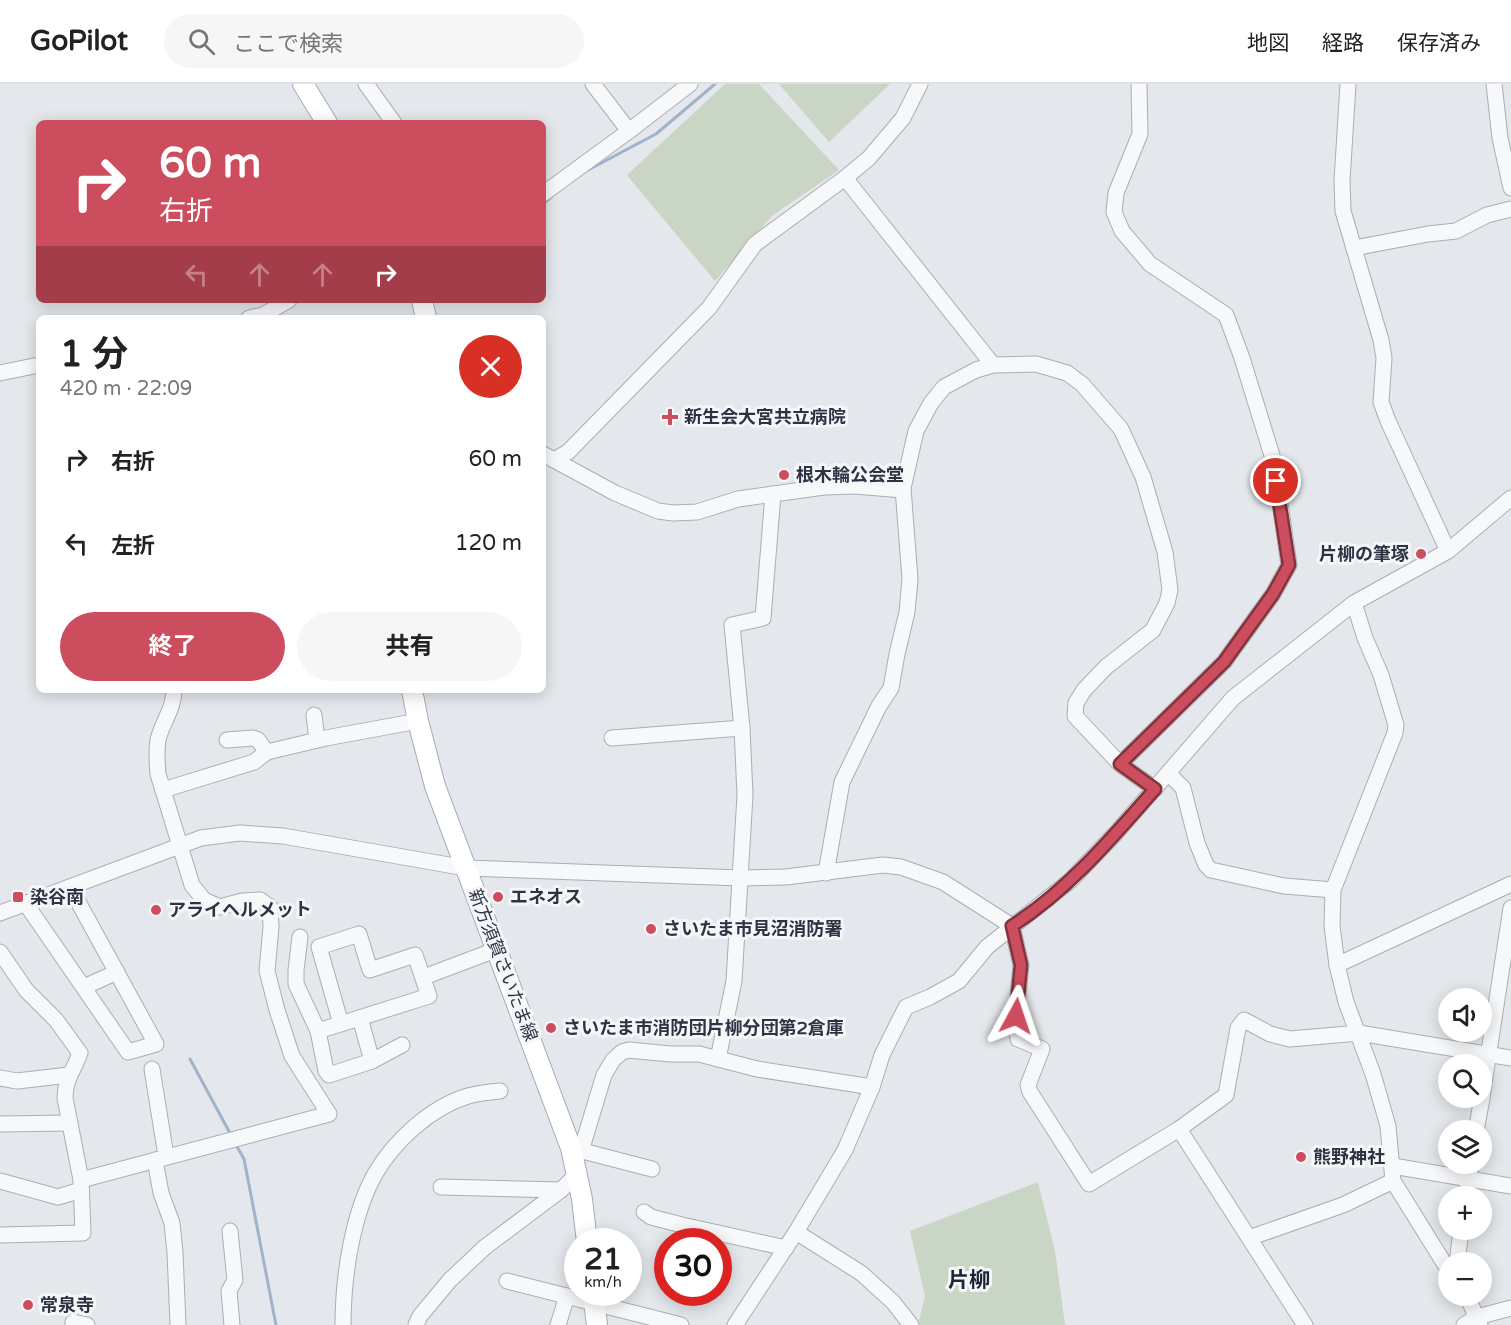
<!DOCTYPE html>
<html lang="ja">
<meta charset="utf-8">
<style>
body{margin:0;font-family:"Varela Round","Noto Sans JP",sans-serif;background:#f6f6f6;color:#222;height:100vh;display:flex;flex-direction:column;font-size:22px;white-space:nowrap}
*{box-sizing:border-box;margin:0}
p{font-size:20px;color:#767676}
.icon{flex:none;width:33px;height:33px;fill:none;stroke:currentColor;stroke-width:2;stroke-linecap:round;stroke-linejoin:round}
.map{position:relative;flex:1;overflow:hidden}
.side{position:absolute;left:36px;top:231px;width:510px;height:378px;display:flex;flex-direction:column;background:#fff;border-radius:9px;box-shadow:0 3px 15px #0003}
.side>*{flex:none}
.guide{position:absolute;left:36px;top:36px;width:510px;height:183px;border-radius:9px;box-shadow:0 3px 15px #0003;background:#cc4d5d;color:#fff;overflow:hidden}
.tools{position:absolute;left:1438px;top:904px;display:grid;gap:12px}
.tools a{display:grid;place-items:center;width:54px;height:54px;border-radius:50%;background:#fff;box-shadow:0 3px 15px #0003;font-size:30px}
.speed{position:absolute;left:564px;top:1144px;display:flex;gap:12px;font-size:30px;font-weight:700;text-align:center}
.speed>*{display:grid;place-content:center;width:78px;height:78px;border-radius:50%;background:#fff;box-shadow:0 3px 15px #0003;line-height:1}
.speed small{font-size:15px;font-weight:400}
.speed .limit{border:9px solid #d22;background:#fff;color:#111}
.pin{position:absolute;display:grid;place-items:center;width:51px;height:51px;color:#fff;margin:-26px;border:3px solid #fff;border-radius:50%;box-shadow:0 2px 6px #0007}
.me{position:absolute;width:66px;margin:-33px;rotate:5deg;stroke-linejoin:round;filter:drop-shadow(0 0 4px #0008)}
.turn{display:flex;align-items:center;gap:21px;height:126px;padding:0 24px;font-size:27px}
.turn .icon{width:78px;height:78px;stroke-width:2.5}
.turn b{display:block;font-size:42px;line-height:51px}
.lanes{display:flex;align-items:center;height:57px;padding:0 24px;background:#0003;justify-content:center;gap:30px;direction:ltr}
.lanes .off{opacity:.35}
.round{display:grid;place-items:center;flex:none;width:63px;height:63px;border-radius:32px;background:#f6f6f6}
.summary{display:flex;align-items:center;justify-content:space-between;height:102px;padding:0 24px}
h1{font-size:36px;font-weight:700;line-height:45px}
.action{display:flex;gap:12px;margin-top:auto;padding:12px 24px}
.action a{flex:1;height:69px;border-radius:36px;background:#cc4d5d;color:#fff;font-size:24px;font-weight:700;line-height:69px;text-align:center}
.action a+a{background:#f6f6f6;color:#222}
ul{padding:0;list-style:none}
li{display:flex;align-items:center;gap:18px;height:84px;padding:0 24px}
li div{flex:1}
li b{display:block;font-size:22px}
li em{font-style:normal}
header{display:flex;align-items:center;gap:36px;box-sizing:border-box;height:84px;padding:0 30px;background:#fff;border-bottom:2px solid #e0e0e0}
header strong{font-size:28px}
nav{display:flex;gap:33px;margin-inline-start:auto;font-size:21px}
.search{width:420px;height:54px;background:#f6f6f6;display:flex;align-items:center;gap:15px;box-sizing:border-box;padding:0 21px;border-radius:33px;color:#767676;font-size:22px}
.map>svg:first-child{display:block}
.green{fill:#c9d5c5}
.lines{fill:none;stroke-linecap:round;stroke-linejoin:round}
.stream{stroke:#a0b3ca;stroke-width:3}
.minor-casing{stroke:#a9aeb6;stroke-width:17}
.major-casing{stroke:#a3abb7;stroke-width:22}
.minor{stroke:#f7f8fa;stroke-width:15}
.major{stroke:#fff;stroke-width:20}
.route-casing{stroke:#85323c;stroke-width:15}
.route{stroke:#cc4d5d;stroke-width:10}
.poi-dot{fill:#cc4d5d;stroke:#f4f6f8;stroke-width:2}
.labels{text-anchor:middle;stroke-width:6;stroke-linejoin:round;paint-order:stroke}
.poi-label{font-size:18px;font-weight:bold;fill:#2c3444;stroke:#f4f6f8;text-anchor:start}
.street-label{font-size:18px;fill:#2c3444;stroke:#f4f6f8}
.quarter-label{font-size:21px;font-weight:bold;fill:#1e2535;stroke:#f4f6f8}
</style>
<header>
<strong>GoPilot</strong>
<div class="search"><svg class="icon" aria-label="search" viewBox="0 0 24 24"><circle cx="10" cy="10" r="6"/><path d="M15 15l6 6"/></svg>ここで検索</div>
<nav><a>地図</a><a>経路</a><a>保存済み</a></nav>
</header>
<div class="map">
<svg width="1511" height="1241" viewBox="0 0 1511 1241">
<rect width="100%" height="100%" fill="#e4e7eb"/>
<g class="green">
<path d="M 725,0 L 759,0 L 839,86 L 773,131 L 715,197 L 627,91 Z"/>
<path d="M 779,0 L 890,0 L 829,58 Z"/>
<path d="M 1038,1098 L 1055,1167 L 1065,1241 L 918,1241 L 925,1212 L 910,1147 Z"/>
</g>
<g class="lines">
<g class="stream">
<path d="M 588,86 L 656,50 L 715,0"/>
<path d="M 543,120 L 551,113"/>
<path d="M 190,975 L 231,1051"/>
<path d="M 235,1059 L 244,1075 L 276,1241"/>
</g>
<defs>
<g id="minor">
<path d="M 366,0 L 394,39"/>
<path d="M 593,0 L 629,47"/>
<path d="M 1348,0 L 1342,97 L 1343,127 L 1381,256 L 1384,274 L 1381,318 L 1388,337 L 1448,467"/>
<path d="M 1494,0 L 1500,54 L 1511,104"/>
<path d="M 845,94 L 993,281"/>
<path d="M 543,110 L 629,47 L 690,0"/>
<path d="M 1354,164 L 1428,150 L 1456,147 L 1487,131 L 1511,125"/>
<path d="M 249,234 L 263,231 L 289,216"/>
<path d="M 0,289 L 39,281"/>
<path d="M 543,370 L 615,409 L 658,427 L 673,429 L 697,428 L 738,415 L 824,403 L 855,402 L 903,406"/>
<path d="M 554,376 L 568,368 L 709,224 L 755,160 L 845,94 L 869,74 L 903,34 L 920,0"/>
<path d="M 1354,519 L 1365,554 L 1381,591 L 1396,641 L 1395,649 L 1333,806 L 1332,842 L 1337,881 L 1346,918 L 1373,990 L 1388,1042 L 1393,1097 L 1449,1187"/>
<path d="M 314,631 L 317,656"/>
<path d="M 612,654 L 742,644"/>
<path d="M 227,656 L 253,654 L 258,656 L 267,668 L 326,654 L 418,637"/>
<path d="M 1120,680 L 1224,578 L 1273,510 L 1289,481 L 1274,378 L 1242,274 L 1226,231 L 1150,180 L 1122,147 L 1114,128 L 1116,109 L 1140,50 L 1139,0"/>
<path d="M 1168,689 L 1183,704 L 1197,759 L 1206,781 L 1211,786 L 1284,802 L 1333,806"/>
<path d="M 163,706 L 254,678 L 267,668"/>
<path d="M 826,789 L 842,698 L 879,622 L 891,604 L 897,570 L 907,528 L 910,495 L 903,404 L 916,347 L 931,319 L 944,303 L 976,286 L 993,281 L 1036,280 L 1067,289 L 1082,300 L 1121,345 L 1143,393 L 1165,468 L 1170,506 L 1167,519 L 1153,546 L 1106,583 L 1084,606 L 1076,619 L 1075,632 L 1120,680 L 1155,705"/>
<path d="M 26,820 L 128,968 L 156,960 L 70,803"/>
<path d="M 0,829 L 201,754 L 240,749 L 283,752 L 466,784 L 741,794 L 786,793 L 883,781 L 901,783 L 943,798 L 1012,842 L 1021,881 L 1016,932 L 1018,955 L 1042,965 L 1028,1001 L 1030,1008 L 1089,1100 L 1179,1045 L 1226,1011 L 1238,944 L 1244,936 L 1270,950 L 1290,955 L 1359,949 L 1511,974"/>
<path d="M 300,853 L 296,886 L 296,900 L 318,947 L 326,987 L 329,991 L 372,977 L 402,961"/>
<path d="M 0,868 L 26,906 L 56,936 L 80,969 C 74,986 65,995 65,1014 L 81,1096 L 83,1149 L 0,1151"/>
<path d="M 1337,881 L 1511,800"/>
<path d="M 424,893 L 498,865"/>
<path d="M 84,903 L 117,888"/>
<path d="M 360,934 L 372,977"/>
<path d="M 318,947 L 429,912 L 415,871 L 370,886 L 359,850 L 319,863 L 341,940"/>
<path d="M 718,975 L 734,897 L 745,711 L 742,644 L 732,541 L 763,534 L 773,410"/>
<path d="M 152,985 L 166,1072"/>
<path d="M 0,994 L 17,997 L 69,991"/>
<path d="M 1482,1013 L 1511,824"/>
<path d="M 0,1040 L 70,1039"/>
<path d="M 1179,1045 L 1305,1241"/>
<path d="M 1476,1047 L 1482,1014"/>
<path d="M 571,1064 L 652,1085"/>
<path d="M 581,1067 L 604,991 L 613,976 L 622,968 L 629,966 L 670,970 L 699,970 L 757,985 L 872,1003"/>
<path d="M 155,1076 L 161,1109 L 172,1139 L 175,1168 L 178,1241"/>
<path d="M 1393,1082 L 1511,1102"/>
<path d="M 81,1096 L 329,1030 L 292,972 L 277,926 L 267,887 L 271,843 L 270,823 L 260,816 L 242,817 L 220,823 L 204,816 L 192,801 L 158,690 C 157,678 156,667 158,656 C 162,638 174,625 174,606"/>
<path d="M 0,1097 L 58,1113 L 81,1106"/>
<path d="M 441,1103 L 561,1106"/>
<path d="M 1466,1113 L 1471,1080"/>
<path d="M 644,1128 L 651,1133 L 682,1141 L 786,1164"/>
<path d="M 230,1147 L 235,1196 L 229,1207 L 232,1241"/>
<path d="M 796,1148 L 861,1189 L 893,1218 L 911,1241"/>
<path d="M 1249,1154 L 1343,1121 L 1393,1097"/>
<path d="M 1457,1179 L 1461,1146"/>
<path d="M 507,1197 L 681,1241"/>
<path d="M 1467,1212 L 1480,1241"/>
<path d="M 73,1241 L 73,1238 L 87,1241"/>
<path d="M 343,1241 C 343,1194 352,1131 375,1090 C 394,1057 431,1023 468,1012 C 479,1009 489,1008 500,1007"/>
<path d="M 416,1241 L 420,1232 L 450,1196 L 485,1163 L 561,1106 L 577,1090"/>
<path d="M 558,1241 L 567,1212"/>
<path d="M 735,1241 L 796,1148 L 845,1066 L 872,1003 L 882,971 L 906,923 L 930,913 L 959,897 L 987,863 L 1071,796 L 1116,749 L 1233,614 L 1354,519 L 1448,467 L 1511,414"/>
<path d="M 1464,1241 L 1477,1233 L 1511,1224"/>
</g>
<g id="major">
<path d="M 303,0 L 327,39"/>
<path d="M 422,216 L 426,234"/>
<path d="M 412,606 L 418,637 L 435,702 L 571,1064 L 582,1115 L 587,1158"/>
<path d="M 593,1209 L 597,1241"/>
</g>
</defs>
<use href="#minor" class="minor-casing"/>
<use href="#major" class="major-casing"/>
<use href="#minor" class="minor"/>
<use href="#major" class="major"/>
</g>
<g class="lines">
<defs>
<path id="route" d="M 1016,932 L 1021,881 L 1012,842 C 1068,806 1112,754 1155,705 L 1120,680 L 1224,578 L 1273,510 L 1289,481 L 1276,397"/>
</defs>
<use href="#route" class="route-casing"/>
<use href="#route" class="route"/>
</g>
<g class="poi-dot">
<path d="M667 324h6v6h6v6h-6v6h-6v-6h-6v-6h6z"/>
<circle cx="784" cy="391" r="6"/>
<circle cx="1421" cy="470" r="6"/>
<rect x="12" y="807" width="12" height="12" rx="3"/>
<circle cx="498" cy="813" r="6"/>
<circle cx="156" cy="826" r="6"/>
<circle cx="651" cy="845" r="6"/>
<circle cx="551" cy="944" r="6"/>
<circle cx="1301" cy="1073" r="6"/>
<circle cx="28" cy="1221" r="6"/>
</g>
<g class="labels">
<g class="poi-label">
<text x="684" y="339">新生会大宮共立病院</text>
<text x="796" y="397">根木輪公会堂</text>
<text x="1409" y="476" text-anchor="end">片柳の筆塚</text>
<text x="30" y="819">染谷南</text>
<text x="510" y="819">エネオス</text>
<text x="168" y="832">アライヘルメット</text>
<text x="663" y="851">さいたま市見沼消防署</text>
<text x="563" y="950">さいたま市消防団片柳分団第2倉庫</text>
<text x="1313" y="1079">熊野神社</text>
<text x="40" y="1227">常泉寺</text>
</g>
<g class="street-label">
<text transform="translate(503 881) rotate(69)" y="6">新方須賀さいたま線</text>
</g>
<g class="quarter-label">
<text x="969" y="1203">片柳</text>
</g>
</g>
</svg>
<div class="tools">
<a><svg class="icon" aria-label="sound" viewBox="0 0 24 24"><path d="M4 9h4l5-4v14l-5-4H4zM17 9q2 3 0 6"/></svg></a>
<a><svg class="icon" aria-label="search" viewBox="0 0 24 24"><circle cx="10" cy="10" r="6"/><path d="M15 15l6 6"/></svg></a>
<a><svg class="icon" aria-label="layers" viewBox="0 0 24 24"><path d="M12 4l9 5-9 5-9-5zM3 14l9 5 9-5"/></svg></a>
<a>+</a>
<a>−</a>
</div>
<div class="speed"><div>21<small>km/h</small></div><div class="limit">30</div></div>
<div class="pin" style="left:1276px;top:397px;background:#d93025"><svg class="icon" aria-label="arrive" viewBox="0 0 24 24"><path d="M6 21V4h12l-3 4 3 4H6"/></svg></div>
<svg class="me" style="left:1016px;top:932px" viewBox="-20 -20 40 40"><path d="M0-17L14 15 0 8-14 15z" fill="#cc4d5d" stroke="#fff" stroke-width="4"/></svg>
<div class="guide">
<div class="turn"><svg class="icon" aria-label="right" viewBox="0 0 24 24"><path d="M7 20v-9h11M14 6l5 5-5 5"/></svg><div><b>60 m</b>右折</div></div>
<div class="lanes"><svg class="icon off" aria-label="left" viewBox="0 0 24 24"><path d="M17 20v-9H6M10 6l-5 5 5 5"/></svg><svg class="icon off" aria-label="ahead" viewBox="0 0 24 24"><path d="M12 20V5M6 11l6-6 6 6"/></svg><svg class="icon off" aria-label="ahead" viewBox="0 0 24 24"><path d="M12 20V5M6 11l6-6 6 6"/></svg><svg class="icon" aria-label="right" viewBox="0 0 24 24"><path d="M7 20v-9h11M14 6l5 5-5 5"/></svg></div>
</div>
<section class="side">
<div class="summary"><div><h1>1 分</h1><p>420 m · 22:09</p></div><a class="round" style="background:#d93025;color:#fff"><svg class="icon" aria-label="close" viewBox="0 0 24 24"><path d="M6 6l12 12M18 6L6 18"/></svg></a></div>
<ul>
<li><svg class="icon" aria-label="right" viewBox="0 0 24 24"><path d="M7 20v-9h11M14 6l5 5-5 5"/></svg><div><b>右折</b></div><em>60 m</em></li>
<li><svg class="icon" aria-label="left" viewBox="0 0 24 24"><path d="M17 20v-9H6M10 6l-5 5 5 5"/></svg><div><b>左折</b></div><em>120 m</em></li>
</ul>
<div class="action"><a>終了</a><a>共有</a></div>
</section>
</div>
